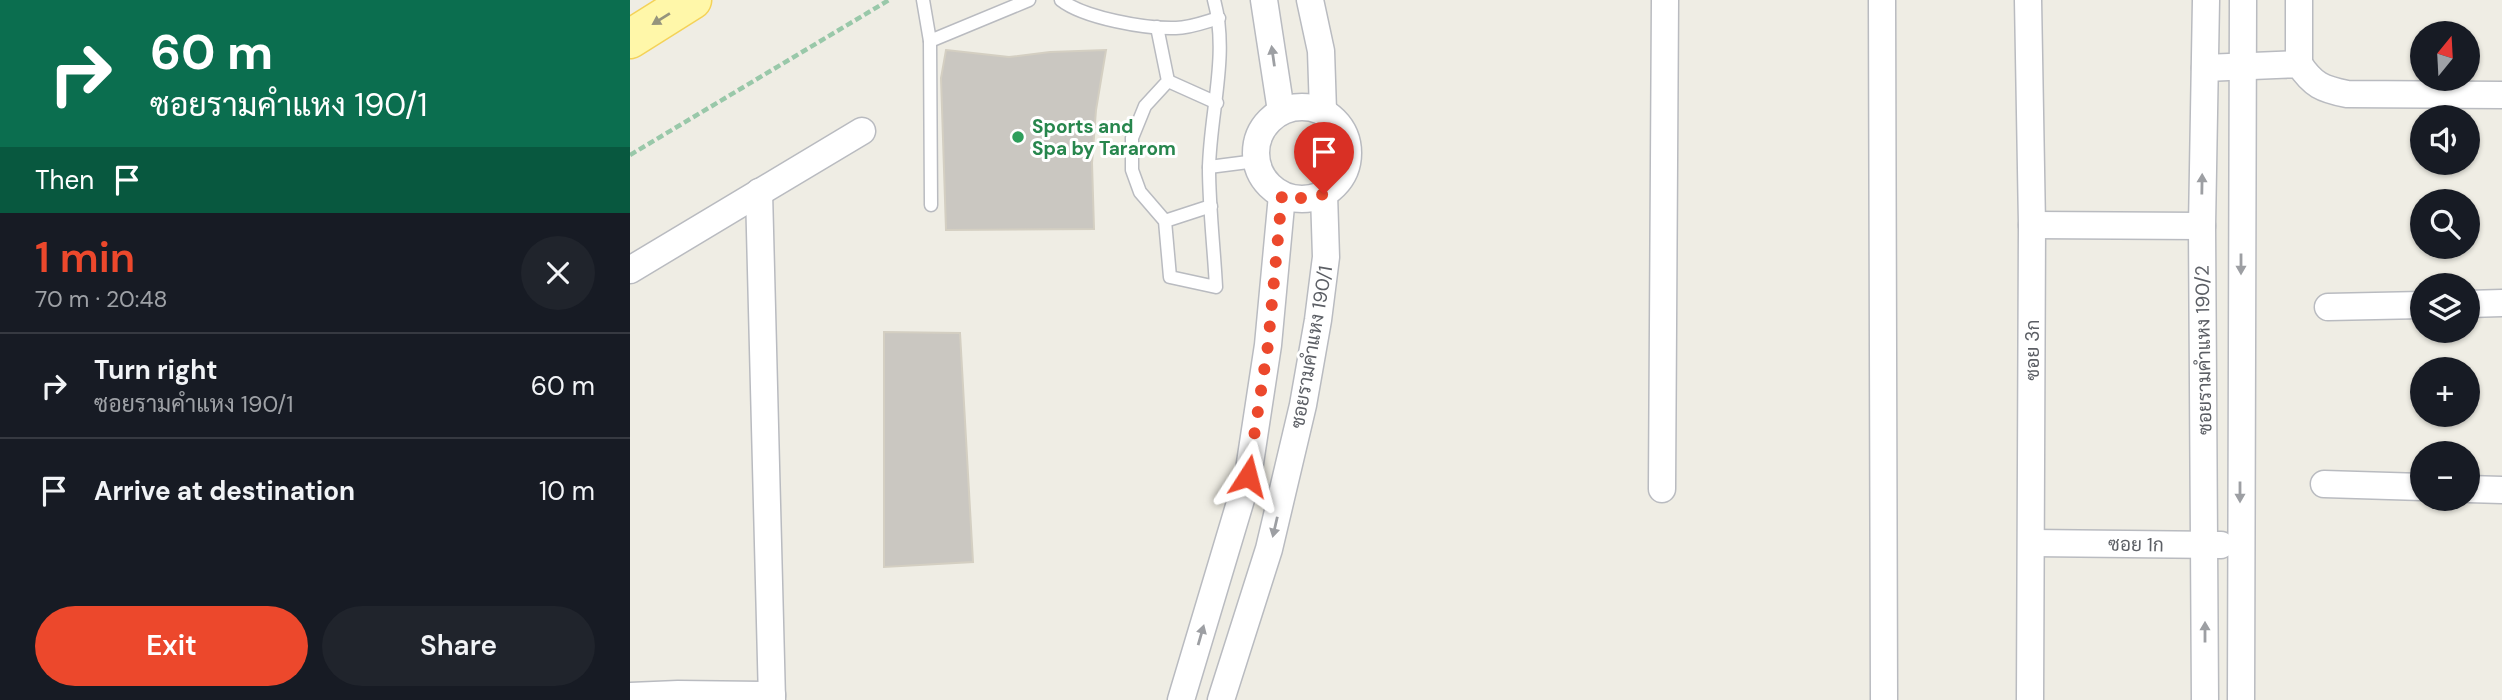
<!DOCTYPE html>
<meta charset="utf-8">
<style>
body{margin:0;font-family:"DM Sans",Sarabun,sans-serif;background:#20242c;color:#f1f3f6;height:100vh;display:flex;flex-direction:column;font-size:26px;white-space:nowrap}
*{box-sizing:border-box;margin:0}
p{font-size:23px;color:#9ea1a6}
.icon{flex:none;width:38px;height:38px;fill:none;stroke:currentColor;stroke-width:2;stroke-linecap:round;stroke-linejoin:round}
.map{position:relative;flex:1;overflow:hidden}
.side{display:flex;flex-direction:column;background:#171b24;width:630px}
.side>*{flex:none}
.guide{background:#0b6e4f;color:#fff;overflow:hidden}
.needle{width:46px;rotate:18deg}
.controls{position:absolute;left:1780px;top:21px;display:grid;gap:14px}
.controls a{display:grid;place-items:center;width:70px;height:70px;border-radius:50%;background:#171b24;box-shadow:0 2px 5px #0004;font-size:35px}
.pin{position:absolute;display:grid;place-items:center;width:60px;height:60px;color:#fff;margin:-72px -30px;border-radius:50% 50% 50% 0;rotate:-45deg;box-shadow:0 0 7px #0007}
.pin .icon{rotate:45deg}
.me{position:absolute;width:77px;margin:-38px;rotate:9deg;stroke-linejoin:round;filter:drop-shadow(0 0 5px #0008)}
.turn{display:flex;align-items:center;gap:24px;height:147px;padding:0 35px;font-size:32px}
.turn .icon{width:91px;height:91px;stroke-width:2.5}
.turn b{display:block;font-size:49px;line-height:60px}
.then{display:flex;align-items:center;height:66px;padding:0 35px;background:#0003;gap:14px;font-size:26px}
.round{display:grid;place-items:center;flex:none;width:74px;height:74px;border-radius:37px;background:#20242c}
.headline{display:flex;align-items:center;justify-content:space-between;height:119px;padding:0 35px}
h1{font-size:42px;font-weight:600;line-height:52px;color:#ec482c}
.cta{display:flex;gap:14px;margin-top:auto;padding:14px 35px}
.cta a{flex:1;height:80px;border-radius:42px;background:#ec482c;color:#fff;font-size:28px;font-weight:600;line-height:80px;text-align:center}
.cta a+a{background:#20242c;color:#f1f3f6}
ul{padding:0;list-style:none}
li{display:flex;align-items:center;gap:21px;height:105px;padding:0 35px;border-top:2px solid #363941}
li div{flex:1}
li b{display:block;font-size:26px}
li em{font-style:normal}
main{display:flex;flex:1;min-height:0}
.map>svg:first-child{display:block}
.building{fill:#cac7c1;stroke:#d4cfc2;stroke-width:2}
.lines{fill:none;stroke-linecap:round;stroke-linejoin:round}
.lane-casing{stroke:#b9bbc0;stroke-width:15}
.street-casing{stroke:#b9bbc0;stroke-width:29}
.primary-casing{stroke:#f4d258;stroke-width:41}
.path{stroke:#99c8a9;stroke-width:4.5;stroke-dasharray:7 3.5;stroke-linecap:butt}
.lane{stroke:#fff;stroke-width:12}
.street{stroke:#fff;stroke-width:26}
.primary{stroke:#fff7a9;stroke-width:38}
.oneway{fill:#95947d}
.oneway2{fill:#9d9fa3}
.route{stroke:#ec482c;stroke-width:12;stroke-dasharray:0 21.6}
.leisure-dot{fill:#2e9e5b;stroke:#fff;stroke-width:2.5}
.labels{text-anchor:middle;stroke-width:6;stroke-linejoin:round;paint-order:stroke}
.leisure-label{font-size:19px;font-weight:bold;fill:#27864d;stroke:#fff;text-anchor:start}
.street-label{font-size:19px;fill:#5c5f65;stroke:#fff}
</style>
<main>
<section class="side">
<div class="guide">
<div class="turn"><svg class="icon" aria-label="right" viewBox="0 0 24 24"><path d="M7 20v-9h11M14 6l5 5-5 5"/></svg><div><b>60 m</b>ซอยรามคำแหง 190/1</div></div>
<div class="then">Then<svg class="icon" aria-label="arrive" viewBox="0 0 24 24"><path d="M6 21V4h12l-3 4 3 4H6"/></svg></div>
</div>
<div class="headline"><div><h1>1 min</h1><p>70 m · 20:48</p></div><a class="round"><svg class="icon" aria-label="close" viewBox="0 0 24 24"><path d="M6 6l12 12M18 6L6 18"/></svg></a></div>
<ul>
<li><svg class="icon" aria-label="right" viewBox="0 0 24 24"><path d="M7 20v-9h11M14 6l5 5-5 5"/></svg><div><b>Turn right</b><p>ซอยรามคำแหง 190/1</p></div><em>60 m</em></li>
<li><svg class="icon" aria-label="arrive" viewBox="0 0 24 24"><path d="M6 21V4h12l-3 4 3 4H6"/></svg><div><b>Arrive at destination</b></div><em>10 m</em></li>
</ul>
<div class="cta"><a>Exit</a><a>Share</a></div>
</section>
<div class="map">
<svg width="1872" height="700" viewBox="0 0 1872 700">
<rect width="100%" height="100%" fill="#efede4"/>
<g class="building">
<path d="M 316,50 L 379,57 L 420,52 L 476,50 L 466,110 L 462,163 L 464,229 L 316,230 L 311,78 Z"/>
<path d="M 254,332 L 330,333 L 343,562 L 254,567 Z"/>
</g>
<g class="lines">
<defs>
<g id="lane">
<path d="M 293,0 L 300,41 L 399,0"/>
<path d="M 431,0 C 454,18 516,29 546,28 C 560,28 575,22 589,18"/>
<path d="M 527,27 L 538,81 L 515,106 L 502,138 L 502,170 L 510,192 L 535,221 L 540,277 L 586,287 C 584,248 579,207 579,168 C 580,113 599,54 584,0"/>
<path d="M 300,41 L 301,205"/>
<path d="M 538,81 L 587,103"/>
<path d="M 579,167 L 626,161"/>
<path d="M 535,221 L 581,206"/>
</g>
<g id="street">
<path d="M 634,0 L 651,111"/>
<path d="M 680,0 L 691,51 L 693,111"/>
<path d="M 1252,0 L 1254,700"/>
<path d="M 1398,0 L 1402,225 L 1400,700"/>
<path d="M 1669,64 L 1669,0"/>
<path d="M 1575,68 L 1669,64 C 1683,85 1692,89 1717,94 L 1872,95"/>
<circle cx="672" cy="153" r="46"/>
<path d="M 129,192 L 142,700"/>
<path d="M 1402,225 L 1572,226"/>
<path d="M 0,270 L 232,131"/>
<path d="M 1838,304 L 1872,303"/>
<path d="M 1698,307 L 1792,305"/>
<path d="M 1694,484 L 1792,487"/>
<path d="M 1032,489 L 1035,0"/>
<path d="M 1838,489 L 1872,490"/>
<path d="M 1402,543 L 1591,545"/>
<path d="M 0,696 L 48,694 L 142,695"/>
<path d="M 551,700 L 618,476 L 638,345 L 652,195"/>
<path d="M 591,700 L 639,549 L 673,405 L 688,320 L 696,257 L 694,194"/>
<path d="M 1575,700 L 1572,226 L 1576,0"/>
<path d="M 1611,700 L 1613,0"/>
</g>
<path id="primary" d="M 0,39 L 62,0"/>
</defs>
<use href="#lane" class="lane-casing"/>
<use href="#street" class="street-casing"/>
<use href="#primary" class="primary-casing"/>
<path class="path" d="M 0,155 L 259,0"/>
<use href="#lane" class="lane"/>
<use href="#street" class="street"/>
<use href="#primary" class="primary"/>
</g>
<defs><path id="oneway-solid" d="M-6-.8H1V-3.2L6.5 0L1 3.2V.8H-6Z" transform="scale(1.75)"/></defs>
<use class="oneway" href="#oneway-solid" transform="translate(31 19) rotate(148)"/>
<g class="oneway2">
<use href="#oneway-solid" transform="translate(643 56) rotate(-98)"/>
<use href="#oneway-solid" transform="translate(1572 184) rotate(-89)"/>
<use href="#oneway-solid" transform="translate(1611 264) rotate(90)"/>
<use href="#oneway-solid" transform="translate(1610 492) rotate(90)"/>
<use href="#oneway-solid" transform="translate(645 527) rotate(103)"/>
<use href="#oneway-solid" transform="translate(1575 632) rotate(-90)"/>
<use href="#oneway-solid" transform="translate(571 635) rotate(-74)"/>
</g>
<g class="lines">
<path class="route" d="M 618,476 L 638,345 L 652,195 C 667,199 678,199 694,194"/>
</g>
<circle class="leisure-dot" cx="388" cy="137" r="7"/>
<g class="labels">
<g class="leisure-label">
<text x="402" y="133">Sports and<tspan x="402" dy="22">Spa by Tararom</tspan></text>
</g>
<g class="street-label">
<text transform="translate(681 347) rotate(-80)" y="7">ซอยรามคำแหง 190/1</text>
<text transform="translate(1402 350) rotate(-90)" y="7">ซอย 3ก</text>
<text transform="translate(1573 350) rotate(-91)" y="7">ซอยรามคำแหง 190/2</text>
<text transform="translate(1506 544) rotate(1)" y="7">ซอย 1ก</text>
</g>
</g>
</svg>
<div class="controls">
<a><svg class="needle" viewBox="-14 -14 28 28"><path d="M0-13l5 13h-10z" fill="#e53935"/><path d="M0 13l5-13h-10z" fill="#9ea1a6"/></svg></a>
<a><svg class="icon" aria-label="sound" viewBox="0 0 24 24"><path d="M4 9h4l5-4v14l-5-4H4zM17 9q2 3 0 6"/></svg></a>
<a><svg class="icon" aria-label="search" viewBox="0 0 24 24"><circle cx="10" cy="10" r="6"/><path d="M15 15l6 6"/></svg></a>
<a><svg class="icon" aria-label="layers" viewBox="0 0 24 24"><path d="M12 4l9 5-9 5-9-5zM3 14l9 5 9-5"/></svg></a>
<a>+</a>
<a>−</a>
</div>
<div class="pin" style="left:694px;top:194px;background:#d93025"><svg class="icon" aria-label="arrive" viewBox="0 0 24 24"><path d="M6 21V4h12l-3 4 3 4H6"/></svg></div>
<svg class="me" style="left:618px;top:476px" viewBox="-20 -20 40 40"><path d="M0-17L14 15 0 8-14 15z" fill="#ec482c" stroke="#fff" stroke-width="4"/></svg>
</div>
</main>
